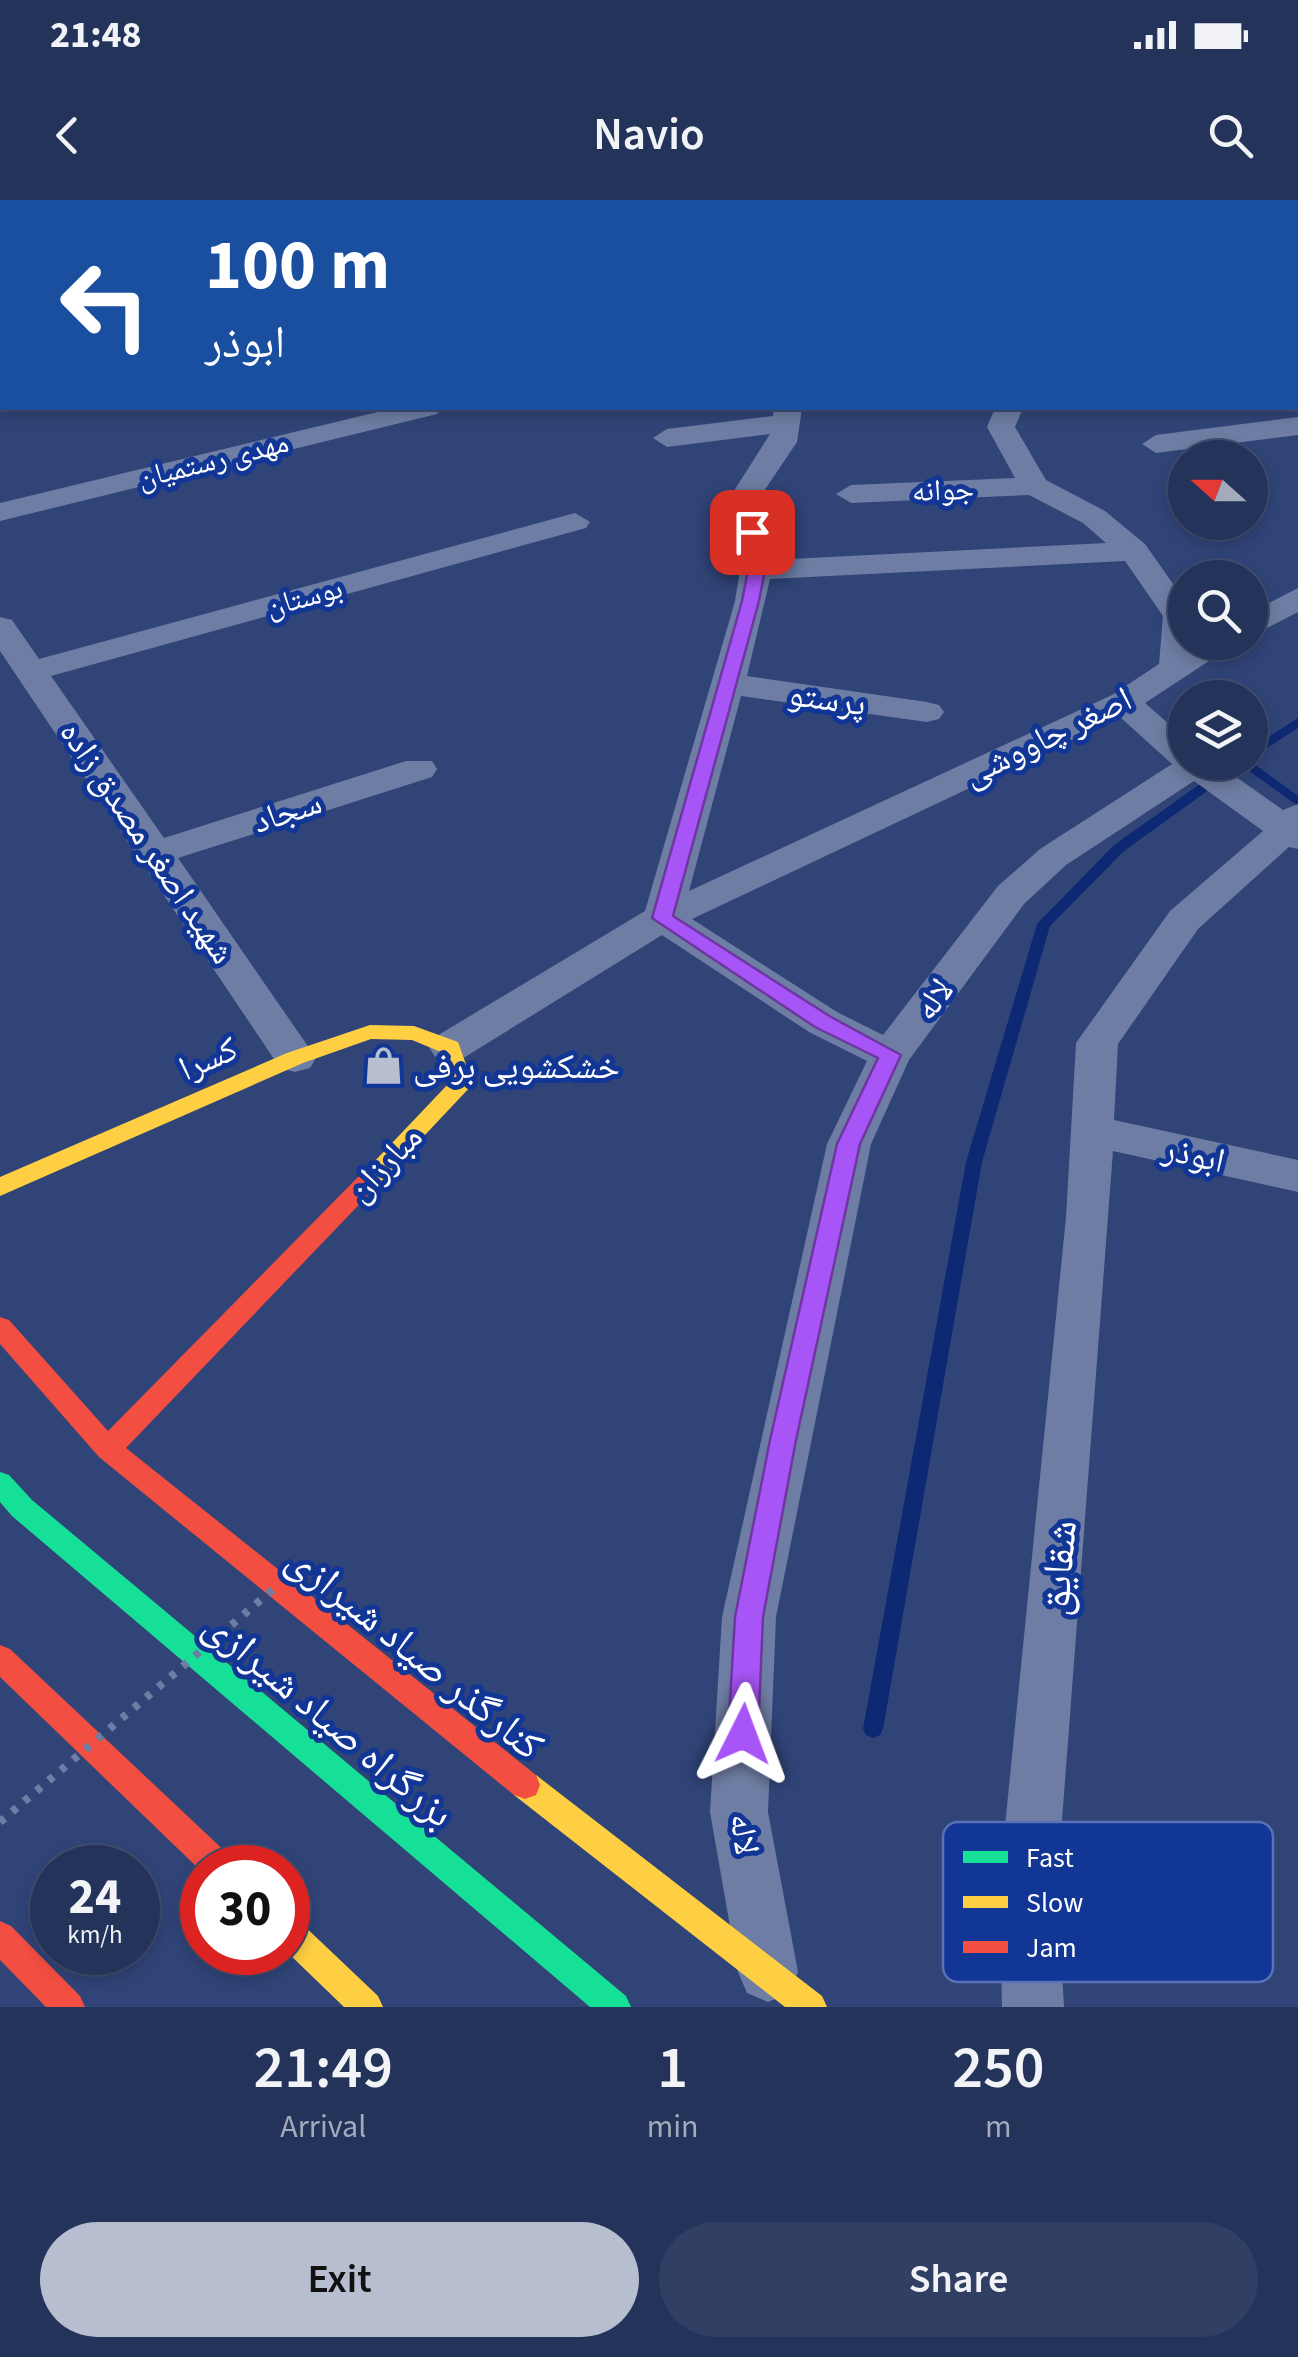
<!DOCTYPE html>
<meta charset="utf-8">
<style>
body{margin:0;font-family:"Source Sans 3","Noto Naskh Arabic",sans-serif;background:#303f63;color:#f1f3f6;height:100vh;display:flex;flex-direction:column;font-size:38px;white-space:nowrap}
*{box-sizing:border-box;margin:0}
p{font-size:32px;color:#a3aabb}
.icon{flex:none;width:55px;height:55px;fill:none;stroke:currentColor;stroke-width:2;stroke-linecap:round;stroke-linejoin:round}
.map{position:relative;height:1807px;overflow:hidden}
.sheet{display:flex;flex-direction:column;background:#24335a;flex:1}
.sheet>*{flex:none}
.guide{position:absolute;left:0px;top:0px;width:1300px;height:210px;box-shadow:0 5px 15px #0003,0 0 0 2px #414e70;background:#1a4fa0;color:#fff;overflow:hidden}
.needle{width:65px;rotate:291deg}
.fabs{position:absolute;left:1168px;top:240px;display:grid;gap:20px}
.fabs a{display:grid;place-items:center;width:100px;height:100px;border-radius:50%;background:#24335a;box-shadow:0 5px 15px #0003,0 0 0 2px #414e70;font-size:50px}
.speed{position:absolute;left:30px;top:1645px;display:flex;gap:20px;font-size:50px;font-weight:700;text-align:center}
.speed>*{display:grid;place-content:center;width:130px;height:130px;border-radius:50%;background:#24335a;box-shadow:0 5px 15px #0003,0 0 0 2px #414e70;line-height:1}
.speed small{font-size:25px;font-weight:400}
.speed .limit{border:15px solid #d22;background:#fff;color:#111}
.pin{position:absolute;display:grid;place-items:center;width:85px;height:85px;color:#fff;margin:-42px;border-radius:20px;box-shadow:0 5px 15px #0006}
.me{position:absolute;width:110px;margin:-55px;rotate:3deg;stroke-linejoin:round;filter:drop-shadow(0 0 8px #0008)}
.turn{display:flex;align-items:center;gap:35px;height:210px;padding:0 40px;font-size:45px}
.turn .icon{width:130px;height:130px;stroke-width:2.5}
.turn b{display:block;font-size:70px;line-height:85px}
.eta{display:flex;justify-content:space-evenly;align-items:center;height:170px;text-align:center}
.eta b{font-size:60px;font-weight:600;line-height:70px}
.cta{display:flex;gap:20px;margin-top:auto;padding:20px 40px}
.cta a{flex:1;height:115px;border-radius:60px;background:#b7bed0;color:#111;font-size:40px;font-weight:600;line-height:115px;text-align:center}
.cta a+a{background:#303f63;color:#f1f3f6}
.status{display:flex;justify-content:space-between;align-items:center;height:70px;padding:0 50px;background:#24335a;direction:ltr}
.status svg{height:28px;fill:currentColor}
header{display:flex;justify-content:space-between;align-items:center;height:130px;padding:0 40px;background:#24335a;font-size:45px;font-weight:600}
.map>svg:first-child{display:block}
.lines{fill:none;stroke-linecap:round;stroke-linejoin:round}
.stream{fill:#0e2973;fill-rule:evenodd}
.street{fill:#6e7da3;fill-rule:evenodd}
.fast{fill:#16e098;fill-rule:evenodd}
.slow{fill:#ffcf43;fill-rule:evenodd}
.jam{fill:#f24e42;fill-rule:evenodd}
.path-bridge{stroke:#6e7da3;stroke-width:8;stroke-dasharray:6 10;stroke-linecap:butt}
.route{fill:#a855f7;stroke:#6d37a1;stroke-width:2.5}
.labels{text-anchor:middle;stroke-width:10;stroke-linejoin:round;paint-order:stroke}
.far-street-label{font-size:30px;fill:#fff;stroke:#123696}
.street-label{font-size:35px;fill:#fff;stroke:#123696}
.poi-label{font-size:35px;fill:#fff;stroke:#123696;text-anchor:start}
.near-street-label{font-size:42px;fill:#fff;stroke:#123696}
.key{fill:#123696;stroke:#5972b6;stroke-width:2.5}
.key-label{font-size:28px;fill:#fff}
</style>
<div class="status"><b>21:48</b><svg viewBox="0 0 49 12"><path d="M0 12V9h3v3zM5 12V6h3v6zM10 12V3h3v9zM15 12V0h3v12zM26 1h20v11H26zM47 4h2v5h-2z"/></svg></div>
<header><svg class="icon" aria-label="back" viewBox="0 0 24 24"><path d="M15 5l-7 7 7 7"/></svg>Navio<svg class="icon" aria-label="search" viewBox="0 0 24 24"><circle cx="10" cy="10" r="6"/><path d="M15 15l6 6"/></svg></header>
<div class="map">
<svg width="1298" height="1807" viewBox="0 0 1298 1807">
<rect width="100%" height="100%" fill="#304478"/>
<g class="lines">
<g class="stream">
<path d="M 1298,518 L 1298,528 L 1250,559 L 1250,549 Z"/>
<path d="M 1250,561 L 1298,596 L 1298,606 L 1242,566 L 1124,651 L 1050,726 L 982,962 L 883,1529 L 880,1535 L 873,1538 L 866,1535 L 863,1529 L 966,962 L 1037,724 L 1114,645 L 1231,562 L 1250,562 Z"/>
</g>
<g class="street">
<path d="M 573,0 L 598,0 L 599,2 L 575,2 Z"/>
<rect x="1048" y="0" width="24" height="2"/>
<path d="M 1232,0 L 1256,0 L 1257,2 L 1233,2 Z"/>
<rect x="0" y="26" width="2" height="16"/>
<path d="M 394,208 L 441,208 L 437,214 L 0,321 L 0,303 Z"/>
<path d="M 774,208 L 802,208 L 797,242 L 762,294 L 770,360 L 1106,343 L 1083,323 L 1029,295 L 851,303 L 836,294 L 851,285 L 1015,278 L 987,227 L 995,208 L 1023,208 L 1015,227 L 1046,280 L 1105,311 L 1145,344 L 1185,401 L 1185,442 L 1238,442 L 1145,503 L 1185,538 L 1185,562 L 1215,562 L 1283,610 L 1298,604 L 1298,649 L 1289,647 L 1198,729 L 1118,844 L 1114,920 L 1298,960 L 1298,992 L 1113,951 L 1057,1686 L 1064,1807 L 1002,1807 L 999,1686 L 1066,1017 L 1076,843 L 1170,711 L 1263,631 L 1194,581 L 1066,665 L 1024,704 L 909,860 L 871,944 L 776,1417 L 768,1612 L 798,1772 L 789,1793 L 768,1802 L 747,1793 L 738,1772 L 710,1612 L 722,1417 L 827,944 L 867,861 L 809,832 L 662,735 L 465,857 L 450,861 L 435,857 L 429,847 L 435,837 L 645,711 L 735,401 L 740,370 L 732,294 L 770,234 L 667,247 L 653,238 L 667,229 L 773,216 ZM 1125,361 L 1163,416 L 1159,464 L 1112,495 L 689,691 L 741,496 L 927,522 L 939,519 L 944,512 L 939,505 L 927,502 L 747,476 L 770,379 ZM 1120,517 L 1172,564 L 1040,649 L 998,686 L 883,835 L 837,812 L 692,719 Z"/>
<path d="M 1298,217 L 1298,235 L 1156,253 L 1142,244 L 1156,235 Z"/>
<path d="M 575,313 L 590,322 L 586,328 L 51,476 L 164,638 L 406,561 L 432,561 L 437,569 L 432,577 L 178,658 L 316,858 L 310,868 L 295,872 L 280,868 L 0,451 L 0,417 L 12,420 L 39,459 Z"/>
<path d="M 1298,388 L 1298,412 L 1250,437 L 1250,413 Z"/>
</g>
<path class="fast" d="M 0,1272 L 9,1275 L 32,1300 L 626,1796 L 631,1807 L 590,1807 L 12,1316 L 0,1302 Z"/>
<g class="slow">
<path d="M 370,825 L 414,826 L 458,842 L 473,884 L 374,989 L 358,989 L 354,983 L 450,882 L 441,852 L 412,840 L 371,839 L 303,863 L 0,996 L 0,977 L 287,853 Z"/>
<path d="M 525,1571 L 536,1575 L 822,1796 L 827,1807 L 785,1807 L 514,1595 L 510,1585 L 514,1575 Z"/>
<path d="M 288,1716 L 299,1721 L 378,1796 L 383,1807 L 344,1807 L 287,1752 Z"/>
</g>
<g class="jam">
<path d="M 366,974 L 374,977 L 378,983 L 374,989 L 126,1248 L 536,1575 L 540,1585 L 536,1595 L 525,1599 L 514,1595 L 99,1257 L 0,1144 L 0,1117 L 9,1120 L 108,1231 L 358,977 Z"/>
<path d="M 0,1445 L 10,1449 L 231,1657 L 235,1668 L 202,1668 L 202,1672 L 0,1477 Z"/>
<path d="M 0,1721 L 11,1726 L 80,1796 L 85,1807 L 46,1807 L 0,1760 Z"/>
</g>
<path class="path-bridge" d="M 0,1622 L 276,1387"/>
</g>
<path class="route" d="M 752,327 L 760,332 L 765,370 L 759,401 L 673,716 L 831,817 L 901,855 L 860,944 L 796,1240 L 763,1417 L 758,1534 L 754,1544 L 743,1548 L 732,1544 L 728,1534 L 735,1417 L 770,1240 L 837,944 L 878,858 L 815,827 L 652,718 L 742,401 L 748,370 L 744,332 Z"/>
<defs>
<symbol id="shop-bare" viewBox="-9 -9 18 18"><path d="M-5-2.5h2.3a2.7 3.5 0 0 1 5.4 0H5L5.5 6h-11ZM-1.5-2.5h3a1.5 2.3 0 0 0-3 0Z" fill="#b7bed0" stroke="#123696" stroke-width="2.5" paint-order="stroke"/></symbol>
</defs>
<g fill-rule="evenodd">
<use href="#shop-bare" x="356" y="838" width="55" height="55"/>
</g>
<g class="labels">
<g class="far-street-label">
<text transform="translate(213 260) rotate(-14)" y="10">مهدی رستمیان</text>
<text transform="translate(943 290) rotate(-2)" y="10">جوانه</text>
<text transform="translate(304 397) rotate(-15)" y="10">بوستان</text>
</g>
<g class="street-label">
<text transform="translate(827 498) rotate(8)" y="12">پرستو</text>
<text transform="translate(1047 536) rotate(-26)" y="12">اصغر چاووشی</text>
<text transform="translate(287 611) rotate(-18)" y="12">سجاد</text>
<text transform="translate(148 642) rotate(56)" y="12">شهید اصغر مصدق زاده</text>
<text transform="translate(933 799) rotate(-53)" y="12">لاله</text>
<text transform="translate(208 858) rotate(-24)" y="12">کسرا</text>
<text transform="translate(1194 954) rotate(13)" y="12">ابوذر</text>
<text transform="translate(384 963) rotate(-46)" y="12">مبارزان</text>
<text transform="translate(745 1634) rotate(82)" y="12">لاله</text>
</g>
<g class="poi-label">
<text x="413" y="878">خشکشویی برفی</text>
</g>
<g class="near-street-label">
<text transform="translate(1057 1368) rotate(-85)" y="15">شقایق</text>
<text transform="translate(416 1451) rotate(39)" y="15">کنارگذر صیاد شیرازی</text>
<text transform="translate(330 1518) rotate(40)" y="15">بزرگراه صیاد شیرازی</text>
</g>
</g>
<rect x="943" y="1622" width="330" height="160" rx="15" class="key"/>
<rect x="963" y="1651" width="45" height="12" fill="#16e098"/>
<rect x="963" y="1696" width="45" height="12" fill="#ffcf43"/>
<rect x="963" y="1741" width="45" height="12" fill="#f24e42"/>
<g class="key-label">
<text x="1026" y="1667">Fast</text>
<text x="1026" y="1712">Slow</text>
<text x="1026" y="1757">Jam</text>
</g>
</svg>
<div class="fabs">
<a><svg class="needle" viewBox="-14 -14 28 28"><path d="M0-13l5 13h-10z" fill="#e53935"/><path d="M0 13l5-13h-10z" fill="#a3aabb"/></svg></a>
<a><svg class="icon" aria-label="search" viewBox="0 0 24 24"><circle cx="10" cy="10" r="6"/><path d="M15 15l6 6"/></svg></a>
<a><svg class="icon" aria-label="layers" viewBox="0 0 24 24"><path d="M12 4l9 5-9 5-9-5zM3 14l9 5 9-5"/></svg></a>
</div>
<div class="speed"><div>24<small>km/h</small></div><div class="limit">30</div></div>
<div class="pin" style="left:752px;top:332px;background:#d93025"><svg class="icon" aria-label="arrive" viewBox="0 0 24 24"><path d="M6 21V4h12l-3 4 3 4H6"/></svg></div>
<svg class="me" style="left:743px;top:1534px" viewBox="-20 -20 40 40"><path d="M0-17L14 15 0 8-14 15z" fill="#a855f7" stroke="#fff" stroke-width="4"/></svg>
<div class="guide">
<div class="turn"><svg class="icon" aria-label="left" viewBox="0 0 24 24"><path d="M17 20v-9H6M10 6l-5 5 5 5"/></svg><div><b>100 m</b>ابوذر</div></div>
</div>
</div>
<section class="sheet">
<div class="eta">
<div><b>21:49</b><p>Arrival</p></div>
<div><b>1</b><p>min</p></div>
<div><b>250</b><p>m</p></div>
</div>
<div class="cta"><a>Exit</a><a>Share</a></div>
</section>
